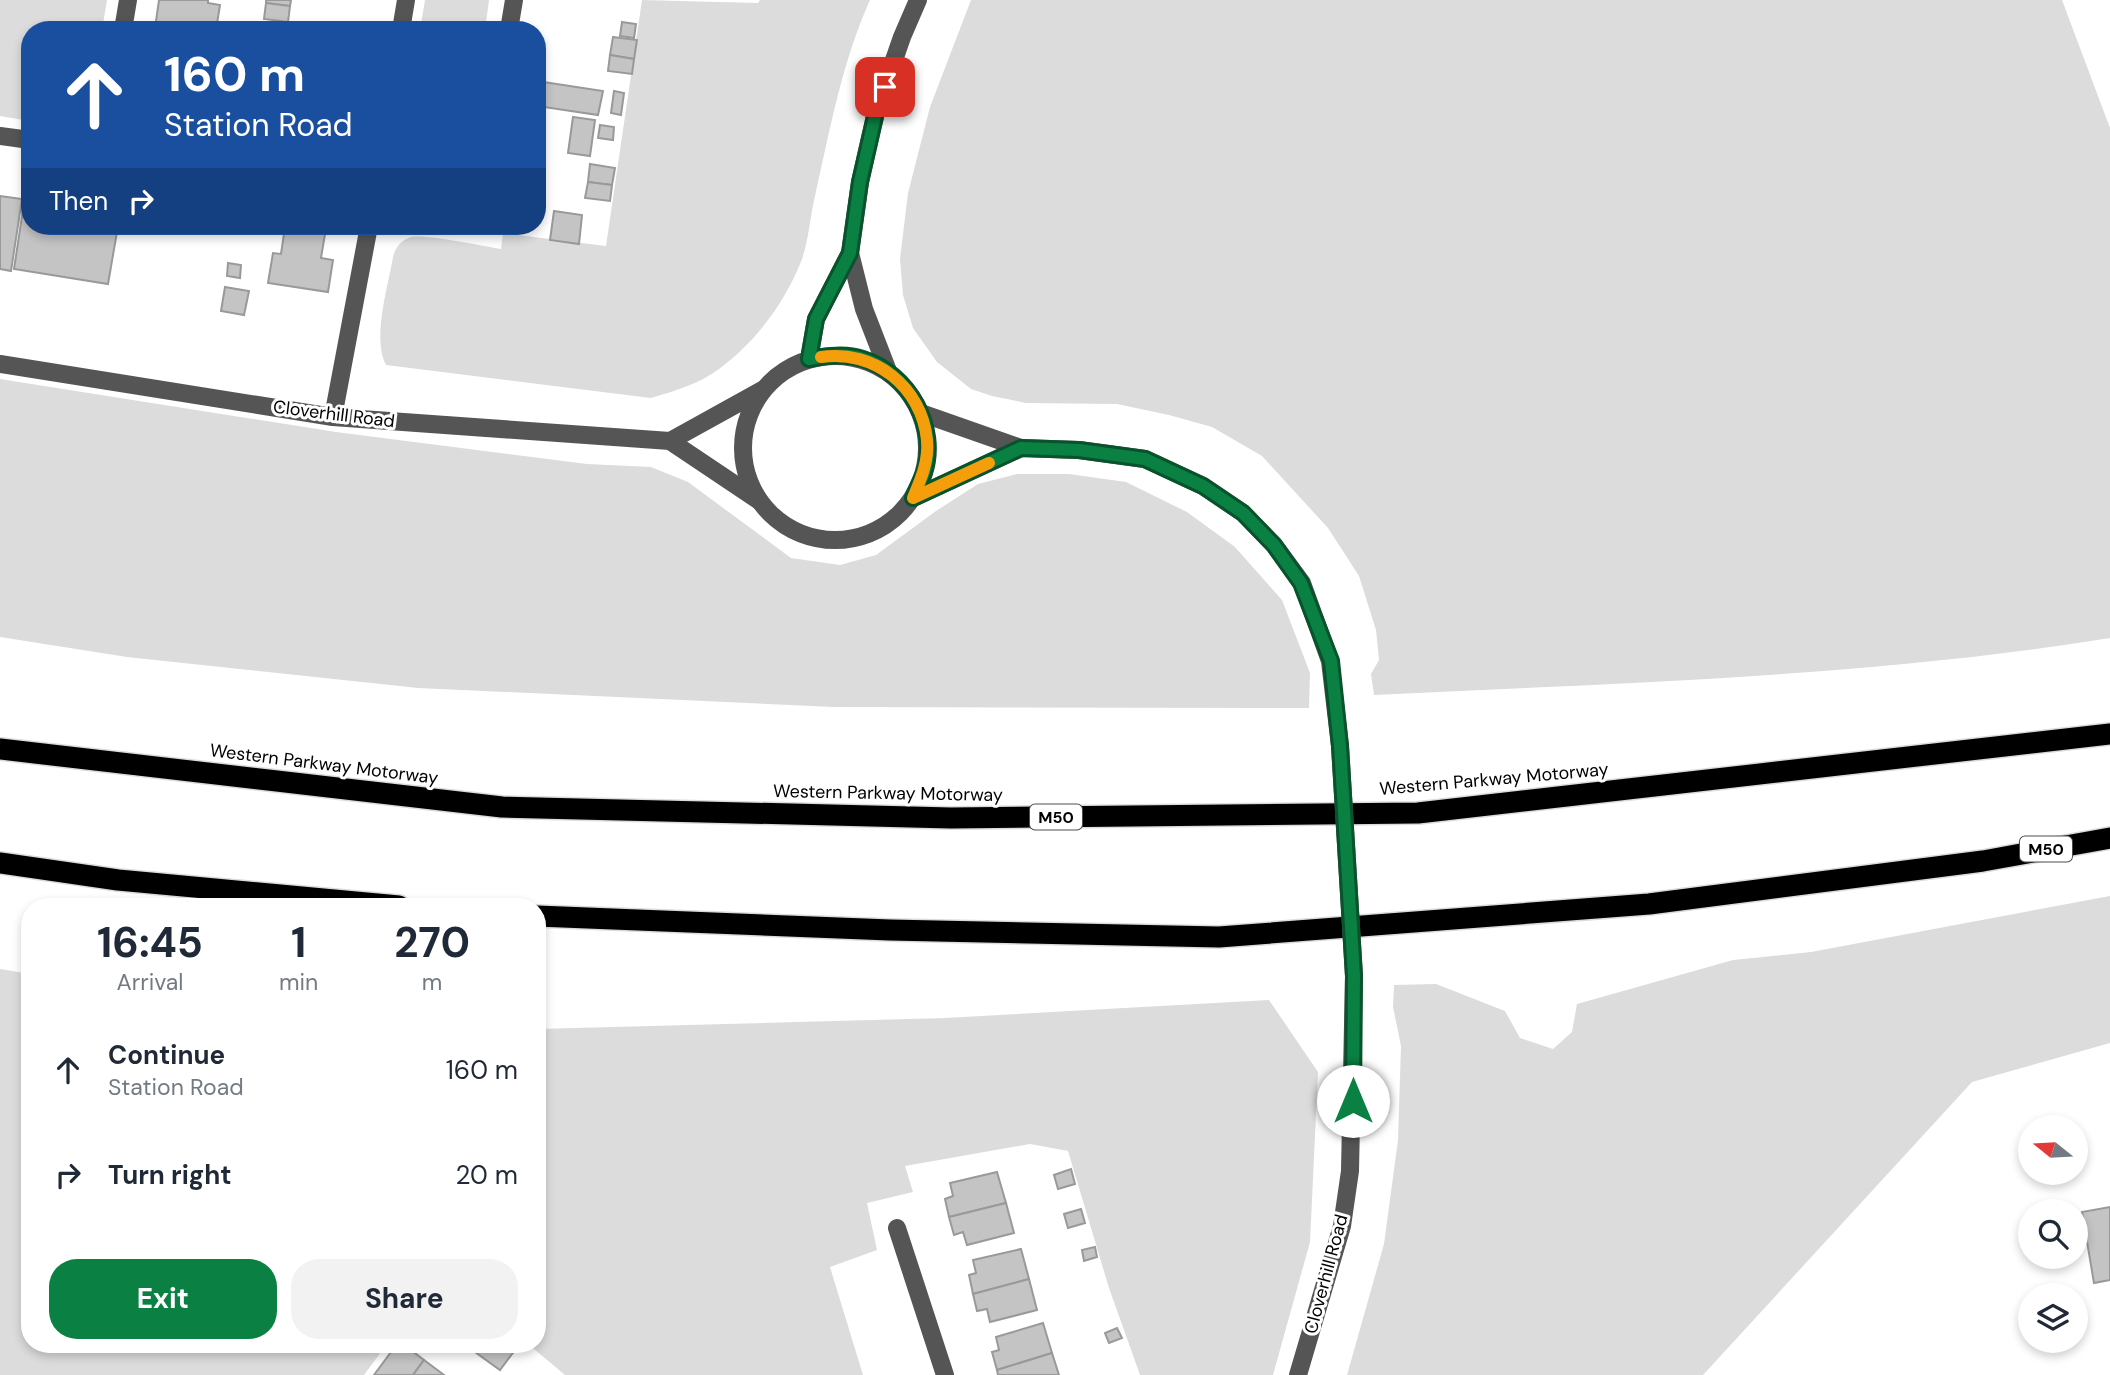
<!DOCTYPE html>
<style>
body{margin:0;font-family:"DM Sans",sans-serif;background:#f2f2f3;color:#1f2937;height:100vh;display:flex;flex-direction:column;font-size:26px;white-space:nowrap}
*{box-sizing:border-box;margin:0}
p{font-size:23px;color:#747a83}
.icon{flex:none;width:38px;height:38px;fill:none;stroke:currentColor;stroke-width:2;stroke-linecap:round;stroke-linejoin:round}
.map{position:relative;flex:1;overflow:hidden}
.panel{position:absolute;left:21px;top:898px;width:525px;height:455px;display:flex;flex-direction:column;background:#fff;border-radius:28px;box-shadow:0 4px 10px #0003}
.panel>*{flex:none}
.hud{position:absolute;left:21px;top:21px;width:525px;height:214px;border-radius:28px;box-shadow:0 4px 10px #0003;background:#1a4fa0;color:#fff;overflow:hidden}
.needle{width:46px;rotate:288deg}
.buttons{position:absolute;left:2018px;top:1115px;display:grid;gap:14px}
.buttons a{display:grid;place-items:center;width:70px;height:70px;border-radius:50%;background:#fff;box-shadow:0 4px 10px #0003;font-size:35px}
.pin{position:absolute;display:grid;place-items:center;width:60px;height:60px;color:#fff;margin:-30px;border-radius:14px;box-shadow:0 4px 10px #0006}
.me{position:absolute;width:77px;margin:-38px;rotate:0deg;stroke-linejoin:round;filter:drop-shadow(0 0 5px #0008)}
.turn{display:flex;align-items:center;gap:24px;height:147px;padding:0 28px;font-size:32px}
.turn .icon{width:91px;height:91px;stroke-width:2.5}
.turn b{display:block;font-size:49px;line-height:60px}
.then{display:flex;align-items:center;height:66px;padding:0 28px;background:#0003;gap:14px;font-size:26px}
.eta{display:flex;justify-content:space-evenly;align-items:center;height:119px;text-align:center}
.eta b{font-size:42px;font-weight:700;line-height:49px}
.action{display:flex;gap:14px;margin-top:auto;padding:14px 28px}
.action a{flex:1;height:80px;border-radius:28px;background:#0b8043;color:#fff;font-size:28px;font-weight:700;line-height:80px;text-align:center}
.action a+a{background:#f2f2f3;color:#1f2937}
ul{padding:0;list-style:none}
li{display:flex;align-items:center;gap:21px;height:105px;padding:0 28px}
li div{flex:1}
li b{display:block;font-size:26px}
li em{font-style:normal}
.map>svg:first-child{display:block}
.green{fill:#dcdcdc}
.building{fill:#c4c4c4;stroke:#999;stroke-width:2}
.lines{fill:none;stroke-linecap:round;stroke-linejoin:round}
.highway-casing{stroke:#dbdbdb;stroke-width:24}
.minor{stroke:#555;stroke-width:18}
.highway{stroke:#000;stroke-width:21}
.minor-bridge{stroke:#555;stroke-width:18}
.route-casing{stroke:#07532c;stroke-width:18}
.route{stroke:#0b8043;stroke-width:12}
.slow{stroke:#f59e0b;stroke-width:12}
.labels{text-anchor:middle;stroke-width:6;stroke-linejoin:round;paint-order:stroke}
.shield{fill:#fff;stroke:#4c4c4c;stroke-width:2}
.shield-label{font-size:16px;font-weight:bold;fill:#000}
.street-label{font-size:18px;fill:#000;stroke:#fff}
</style>
<div class="map">
<svg width="2110" height="1375" viewBox="0 0 2110 1375">
<rect width="100%" height="100%" fill="#fff"/>
<g class="green">
<path d="M 0,0 L 107,0 L 102,30 L 30,30 L 30,121 L 0,116 Z"/>
<path d="M 425,0 L 489,0 L 485,30 L 420,30 Z"/>
<path d="M 642,0 L 758,3 L 760,0 L 870,0 C 842,62 830,130 815,196 C 810,216 809,239 802,259 C 786,301 756,342 719,369 C 699,384 674,391 651,398 L 386,365 C 372,338 388,287 393,257 C 395,248 401,240 411,237 C 425,234 483,246 501,249 L 503,233 L 606,246 Z"/>
<path d="M 971,0 L 2062,0 L 2110,128 L 2110,638 C 1867,677 1620,683 1374,695 L 1371,674 L 1379,660 L 1376,630 L 1359,576 L 1328,528 L 1262,456 L 1212,427 L 1169,415 L 1117,404 L 1026,403 L 992,396 L 971,389 L 937,362 L 913,328 L 903,295 L 900,259 L 908,193 L 930,107 Z"/>
<path d="M 0,379 L 336,432 L 587,464 L 651,467 L 688,482 L 791,558 L 840,565 L 876,555 L 936,511 L 978,484 L 1017,474 L 1069,474 L 1126,482 L 1187,512 L 1235,547 L 1282,600 L 1310,673 L 1309,708 L 834,707 L 418,688 L 127,657 L 0,637 Z"/>
<path d="M 2110,896 L 2110,1043 L 1972,1082 L 1703,1375 L 1347,1375 L 1384,1244 L 1398,1140 L 1401,1046 L 1393,1007 L 1394,985 L 1436,984 L 1505,1011 L 1520,1038 L 1553,1049 L 1572,1032 L 1577,1004 L 1733,960 L 1811,952 Z"/>
<path d="M 0,969 L 30,974 L 30,1344 L 387,1344 L 364,1375 L 0,1375 Z"/>
<path d="M 1269,1000 L 1318,1072 L 1310,1242 L 1273,1375 L 1140,1375 L 1109,1288 L 1068,1151 L 1030,1144 L 905,1166 L 913,1192 L 867,1203 L 877,1250 L 830,1267 L 863,1375 L 565,1375 L 528,1344 L 537,1344 L 537,1029 L 945,1018 Z"/>
</g>
<g class="building">
<path d="M 159,0 L 208,0 L 208,3 L 220,5 L 216,30 L 155,28 Z"/>
<path d="M 266,0 L 291,0 L 290,6 L 266,3 Z"/>
<path d="M 266,3 L 290,6 L 288,22 L 264,19 Z"/>
<path d="M 622,22 L 636,24 L 634,38 L 620,36 Z"/>
<path d="M 613,37 L 637,40 L 634,59 L 610,55 Z"/>
<path d="M 610,55 L 634,59 L 632,74 L 608,71 Z"/>
<path d="M 537,81 L 603,91 L 598,115 L 537,106 Z"/>
<path d="M 614,91 L 624,93 L 621,115 L 611,113 Z"/>
<path d="M 573,117 L 595,120 L 590,156 L 568,153 Z"/>
<path d="M 600,125 L 614,127 L 613,140 L 598,138 Z"/>
<path d="M 590,164 L 615,168 L 612,185 L 588,182 Z"/>
<path d="M 588,182 L 612,185 L 610,201 L 585,198 Z"/>
<path d="M 0,196 L 22,199 L 11,271 L 0,269 Z"/>
<path d="M 24,203 L 30,204 L 30,226 L 118,226 L 108,284 L 14,269 Z"/>
<path d="M 554,211 L 582,215 L 579,244 L 550,240 Z"/>
<path d="M 210,226 L 231,226 L 230,232 L 210,229 Z"/>
<path d="M 285,227 L 325,234 L 321,258 L 333,260 L 328,292 L 268,283 L 273,253 L 281,254 Z"/>
<path d="M 228,263 L 241,265 L 240,278 L 227,276 Z"/>
<path d="M 225,287 L 249,291 L 244,315 L 221,311 Z"/>
<path d="M 1071,1169 L 1075,1184 L 1058,1189 L 1054,1175 Z"/>
<path d="M 997,1172 L 1006,1203 L 949,1217 L 945,1199 L 953,1196 L 950,1183 Z"/>
<path d="M 1006,1203 L 1014,1233 L 967,1245 L 963,1232 L 954,1235 L 949,1217 Z"/>
<path d="M 2110,1207 L 2110,1280 L 2094,1283 L 2082,1212 Z"/>
<path d="M 1081,1209 L 1085,1223 L 1068,1228 L 1064,1214 Z"/>
<path d="M 1095,1247 L 1097,1257 L 1084,1261 L 1082,1250 Z"/>
<path d="M 1021,1249 L 1029,1279 L 973,1294 L 969,1275 L 976,1273 L 973,1260 Z"/>
<path d="M 1029,1279 L 1037,1310 L 990,1322 L 987,1309 L 977,1311 L 973,1294 Z"/>
<path d="M 1043,1323 L 1052,1353 L 997,1370 L 992,1352 L 999,1350 L 996,1337 Z"/>
<path d="M 1117,1328 L 1122,1338 L 1109,1343 L 1105,1333 Z"/>
<path d="M 397,1344 L 403,1344 L 424,1360 L 413,1375 L 374,1375 Z"/>
<path d="M 481,1344 L 516,1344 L 518,1346 L 500,1370 L 475,1352 Z"/>
<path d="M 1052,1353 L 1059,1375 L 998,1375 L 997,1370 Z"/>
<path d="M 424,1360 L 444,1375 L 413,1375 Z"/>
</g>
<g class="lines">
<defs>
<g id="highway">
<path d="M 0,749 L 502,807 L 951,818 L 1418,813 L 2110,734"/>
<path d="M 0,863 L 118,880 L 399,906"/>
<path d="M 537,916 L 890,930 L 1219,937 L 1649,904 L 1983,861 L 2110,838"/>
</g>
</defs>
<use href="#highway" class="highway-casing"/>
<g class="minor">
<path d="M 123,30 L 128,0"/>
<path d="M 401,30 L 406,0"/>
<path d="M 509,30 L 514,0"/>
<path d="M 0,136 L 30,140"/>
<path d="M 850,253 L 864,309 L 888,371"/>
<circle cx="835" cy="448" r="92"/>
<path d="M 809,359 L 816,319 L 850,253 L 860,182 L 876,112 L 902,37 L 918,0"/>
<path d="M 0,364 L 333,417 L 670,441 L 758,500"/>
<path d="M 921,413 L 1021,448 L 1079,450 L 1145,459 L 1203,486 L 1243,513 L 1274,545 L 1302,583 L 1330,661 L 1340,746"/>
<path d="M 333,417 L 369,226"/>
<path d="M 670,441 L 762,390"/>
<path d="M 913,498 L 1021,448"/>
<path d="M 897,1228 L 945,1375"/>
<path d="M 1298,1375 L 1342,1226 L 1350,1171 L 1354,976"/>
</g>
<use href="#highway" class="highway"/>
<path class="minor-bridge" d="M 1340,746 L 1354,976"/>
</g>
<g class="lines">
<defs>
<path id="route" d="M 885,87 L 876,112 L 860,182 L 850,253 L 816,319 L 809,359 C 827,356 845,353 863,359 C 908,373 939,427 924,473 C 921,481 916,490 913,498 L 1021,448 L 1079,450 L 1145,459 L 1203,486 L 1243,513 L 1274,545 L 1301,583 L 1331,661 L 1340,746 L 1354,976 L 1353,1101"/>
</defs>
<use href="#route" class="route-casing"/>
<use href="#route" class="route"/>
<path class="slow" d="M 821,357 C 874,349 922,387 927,440 C 929,461 921,479 913,498 L 989,463"/>
</g>
<g class="labels">
<g class="shield">
<rect x="1030" y="804.5" width="52" height="25" rx="5"/>
<rect x="2020" y="836.5" width="52" height="25" rx="5"/>
</g>
<g class="shield-label">
<text x="1056" y="823">M50</text>
<text x="2046" y="855">M50</text>
</g>
<g class="street-label">
<text transform="translate(334 414) rotate(7)" y="6">Cloverhill Road</text>
<text transform="translate(324 764) rotate(7)" y="6">Western Parkway Motorway</text>
<text transform="translate(1494 779) rotate(-5)" y="6">Western Parkway Motorway</text>
<text transform="translate(888 793) rotate(1)" y="6">Western Parkway Motorway</text>
<text transform="translate(1326 1274) rotate(-75)" y="6">Cloverhill Road</text>
</g>
</g>
</svg>
<div class="buttons">
<a><svg class="needle" viewBox="-14 -14 28 28"><path d="M0-13l5 13h-10z" fill="#e53935"/><path d="M0 13l5-13h-10z" fill="#747a83"/></svg></a>
<a><svg class="icon" aria-label="search" viewBox="0 0 24 24"><circle cx="10" cy="10" r="6"/><path d="M15 15l6 6"/></svg></a>
<a><svg class="icon" aria-label="layers" viewBox="0 0 24 24"><path d="M12 4l9 5-9 5-9-5zM3 14l9 5 9-5"/></svg></a>
</div>
<div class="pin" style="left:885px;top:87px;background:#d93025"><svg class="icon" aria-label="arrive" viewBox="0 0 24 24"><path d="M6 21V4h12l-3 4 3 4H6"/></svg></div>
<svg class="me" style="left:1353px;top:1101px" viewBox="-20 -20 40 40"><circle r="19" fill="#fff"/><path d="M0-13L10 11 0 6-10 11z" fill="#0b8043"/></svg>
<div class="hud">
<div class="turn"><svg class="icon" aria-label="ahead" viewBox="0 0 24 24"><path d="M12 20V5M6 11l6-6 6 6"/></svg><div><b>160 m</b>Station Road</div></div>
<div class="then">Then<svg class="icon" aria-label="right" viewBox="0 0 24 24"><path d="M7 20v-9h11M14 6l5 5-5 5"/></svg></div>
</div>
<section class="panel">
<div class="eta">
<div><b>16:45</b><p>Arrival</p></div>
<div><b>1</b><p>min</p></div>
<div><b>270</b><p>m</p></div>
</div>
<ul>
<li><svg class="icon" aria-label="ahead" viewBox="0 0 24 24"><path d="M12 20V5M6 11l6-6 6 6"/></svg><div><b>Continue</b><p>Station Road</p></div><em>160 m</em></li>
<li><svg class="icon" aria-label="right" viewBox="0 0 24 24"><path d="M7 20v-9h11M14 6l5 5-5 5"/></svg><div><b>Turn right</b></div><em>20 m</em></li>
</ul>
<div class="action"><a>Exit</a><a>Share</a></div>
</section>
</div>
